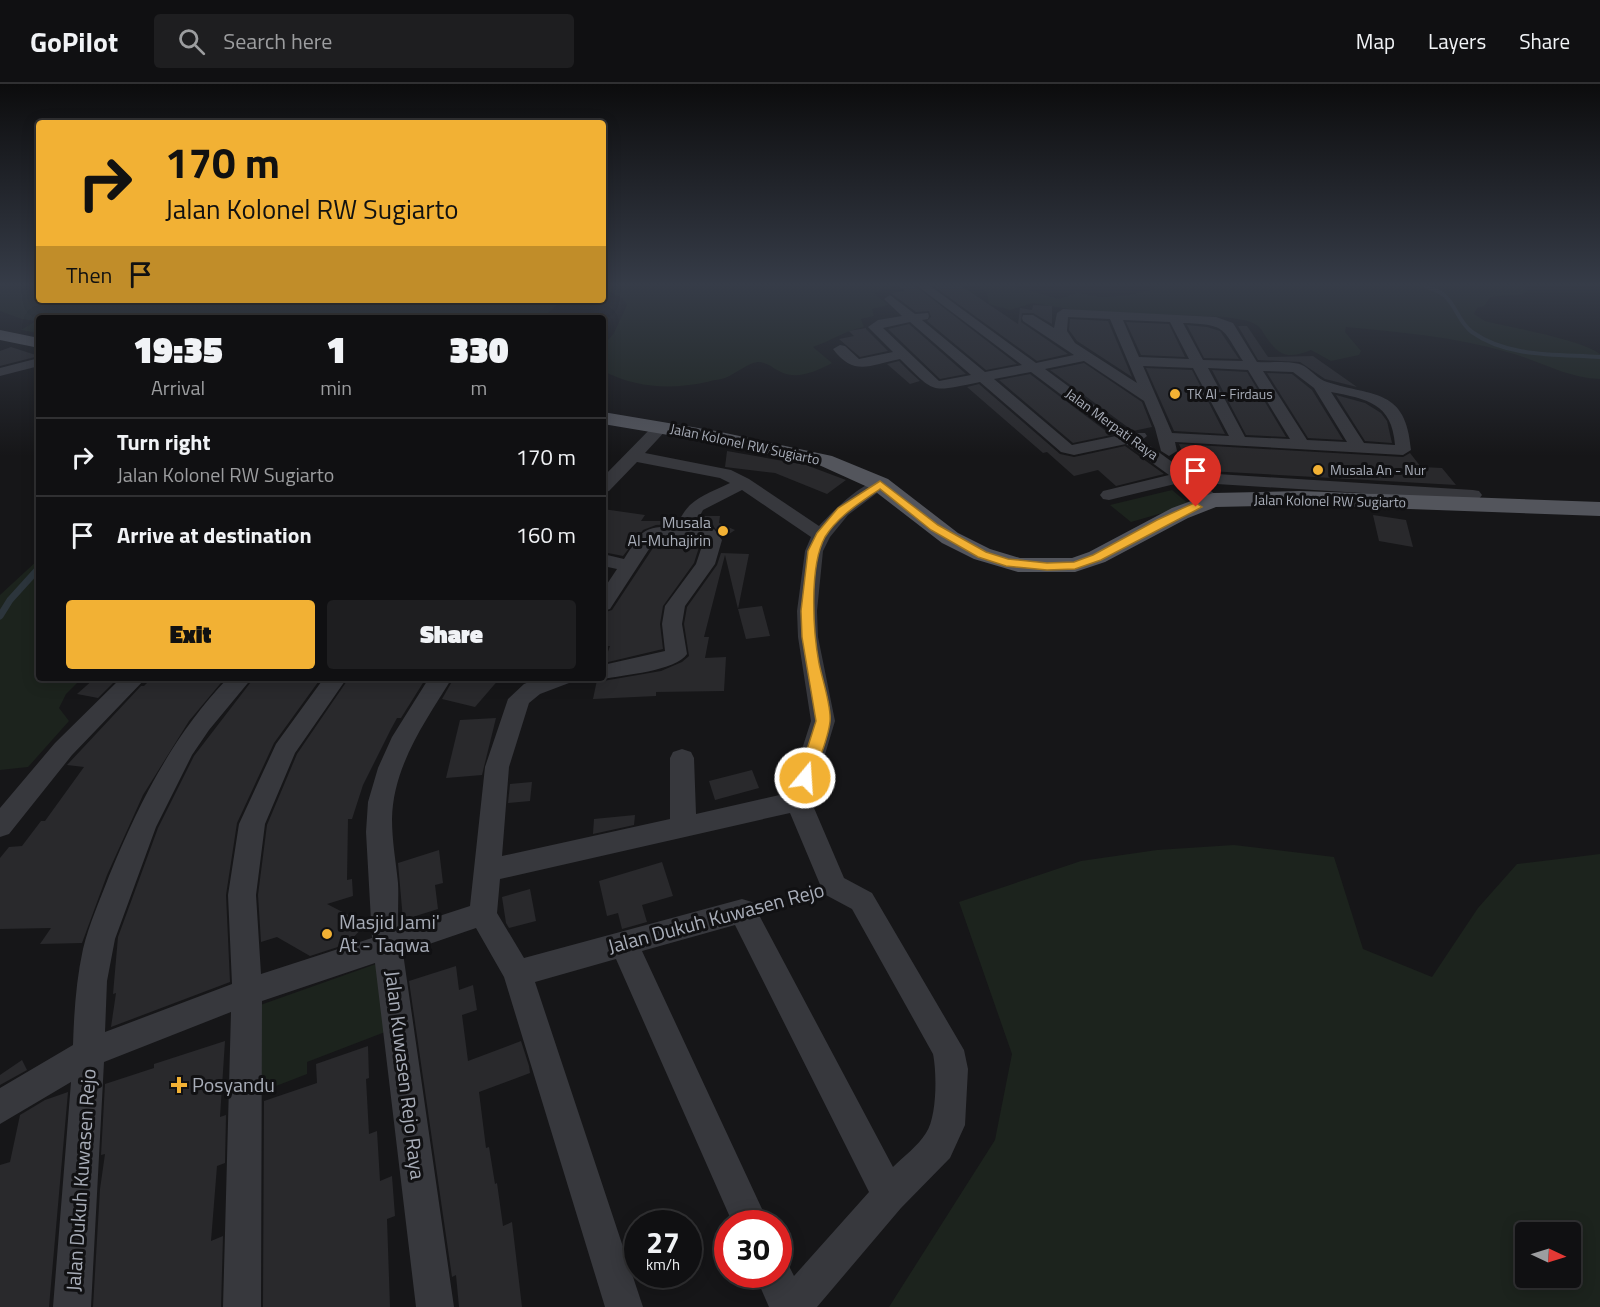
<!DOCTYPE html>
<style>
body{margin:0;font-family:"Titillium Web",sans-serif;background:#1e1e20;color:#f1f3f6;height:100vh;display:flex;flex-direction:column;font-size:22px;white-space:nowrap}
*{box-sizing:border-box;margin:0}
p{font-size:20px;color:#9c9d9f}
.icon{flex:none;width:33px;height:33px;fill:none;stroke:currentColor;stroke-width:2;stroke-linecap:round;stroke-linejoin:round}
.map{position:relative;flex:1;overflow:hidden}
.panel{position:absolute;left:36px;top:231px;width:570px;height:366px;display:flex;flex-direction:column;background:#101012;border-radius:6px;box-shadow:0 3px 15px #0003,0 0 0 2px #303032}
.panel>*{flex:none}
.banner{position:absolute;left:36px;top:36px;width:570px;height:183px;border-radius:6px;box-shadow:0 3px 15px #0003,0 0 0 2px #303032;background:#f2b134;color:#111;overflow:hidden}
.needle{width:39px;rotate:94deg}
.fabs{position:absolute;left:1515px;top:1138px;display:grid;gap:12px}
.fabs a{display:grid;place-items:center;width:66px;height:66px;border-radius:6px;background:#101012;box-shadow:0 3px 15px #0003,0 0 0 2px #303032;font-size:30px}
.speed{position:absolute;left:624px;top:1126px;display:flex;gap:12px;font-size:30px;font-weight:700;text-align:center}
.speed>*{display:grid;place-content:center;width:78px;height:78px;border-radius:50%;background:#101012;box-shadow:0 3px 15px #0003,0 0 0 2px #303032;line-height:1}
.speed small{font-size:15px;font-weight:400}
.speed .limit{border:9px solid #d22;background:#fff;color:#111}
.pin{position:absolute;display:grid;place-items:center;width:51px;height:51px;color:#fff;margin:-62px -26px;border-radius:50% 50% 50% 0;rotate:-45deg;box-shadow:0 0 6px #0007}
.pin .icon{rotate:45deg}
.me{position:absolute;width:66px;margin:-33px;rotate:18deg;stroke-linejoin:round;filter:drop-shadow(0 0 4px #0008)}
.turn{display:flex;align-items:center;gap:21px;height:126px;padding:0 30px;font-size:27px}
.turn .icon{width:78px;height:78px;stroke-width:2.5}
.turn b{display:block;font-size:42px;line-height:51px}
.then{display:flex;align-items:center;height:57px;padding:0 30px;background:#0003;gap:12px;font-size:22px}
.eta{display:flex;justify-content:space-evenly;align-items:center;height:102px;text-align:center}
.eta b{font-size:36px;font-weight:800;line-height:42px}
.action{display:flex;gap:12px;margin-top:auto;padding:12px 30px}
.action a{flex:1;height:69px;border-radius:6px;background:#f2b134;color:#111;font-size:24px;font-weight:800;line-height:69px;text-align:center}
.action a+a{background:#1e1e20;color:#f1f3f6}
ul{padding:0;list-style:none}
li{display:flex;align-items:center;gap:18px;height:78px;padding:0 30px;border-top:2px solid #303032}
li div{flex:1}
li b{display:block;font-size:22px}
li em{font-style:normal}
header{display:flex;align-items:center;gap:36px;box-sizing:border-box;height:84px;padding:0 30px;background:#101012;border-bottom:2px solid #303032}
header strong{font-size:28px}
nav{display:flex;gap:33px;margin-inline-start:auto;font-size:21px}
.search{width:420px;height:54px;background:#1e1e20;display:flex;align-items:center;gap:15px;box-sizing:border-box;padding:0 21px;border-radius:6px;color:#9c9d9f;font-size:22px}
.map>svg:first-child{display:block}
.green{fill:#1c231d;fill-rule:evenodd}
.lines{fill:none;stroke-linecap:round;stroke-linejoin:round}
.stream-far1{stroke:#2c353c;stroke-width:4}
.stream{stroke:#2c353c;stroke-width:7}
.building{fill:#29292c}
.path{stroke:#3d3f44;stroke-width:4.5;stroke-dasharray:4 5;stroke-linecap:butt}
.minor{fill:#37383d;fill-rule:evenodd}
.major{fill:#53555c;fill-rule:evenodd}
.route{fill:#f2b134;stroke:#9d7322;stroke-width:1.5}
.poi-dot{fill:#f2b134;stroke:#111113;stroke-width:2}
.labels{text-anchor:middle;stroke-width:6;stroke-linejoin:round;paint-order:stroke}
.far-poi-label{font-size:14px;fill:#a8adb8;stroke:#111113;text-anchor:start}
.far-street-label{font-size:14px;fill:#a8adb8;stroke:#111113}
.poi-label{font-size:16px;fill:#a8adb8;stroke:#111113;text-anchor:end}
.near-street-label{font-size:20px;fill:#a8adb8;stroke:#111113}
.near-poi-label{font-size:20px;fill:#a8adb8;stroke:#111113;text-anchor:start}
</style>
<header>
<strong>GoPilot</strong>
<div class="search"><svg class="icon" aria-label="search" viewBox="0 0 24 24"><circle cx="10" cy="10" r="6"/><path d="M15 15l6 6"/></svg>Search here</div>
<nav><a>Map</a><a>Layers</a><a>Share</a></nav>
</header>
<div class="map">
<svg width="1600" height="1223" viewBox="0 0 1600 1223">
<rect width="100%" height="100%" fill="#161618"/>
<g class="green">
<path d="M 0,201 L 39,201 L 39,216 L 562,216 L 543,234 L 39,234 L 39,249 L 21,246 L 36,237 L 22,235 L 0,227 Z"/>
<path d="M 603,201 L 898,201 L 874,209 L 888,221 L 872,225 L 874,232 L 861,235 L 864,243 C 844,247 831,257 813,263 L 832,279 C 817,287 796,297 779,287 C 773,284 767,278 758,278 C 748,279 735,290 725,294 C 719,296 713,296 707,298 C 670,306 637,304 603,287 L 603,262 L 614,249 L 627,221 L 621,213 L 603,205 Z"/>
<path d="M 976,201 L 1010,201 L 1059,215 L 1077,209 L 1102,213 L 1130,211 L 1155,205 L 1148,201 L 1527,201 L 1526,209 L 1523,210 L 1490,213 L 1484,222 L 1477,224 L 1474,230 L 1485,237 C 1512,244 1581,255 1600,270 L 1600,295 C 1566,294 1539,276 1507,268 C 1455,253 1400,248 1346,243 L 1345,248 L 1361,267 L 1359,271 L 1331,277 L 1311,266 C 1289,275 1280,273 1266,253 C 1264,250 1261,244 1258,242 C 1249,235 1235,235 1225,233 L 1081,227 L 1033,219 L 1010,226 L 989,220 L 987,208 Z"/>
<path d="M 1172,406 L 1190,421 L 1131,438 L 1110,421 Z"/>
<path d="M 39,475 L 39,594 L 82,594 L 66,610 L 59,624 L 69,637 L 28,683 L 0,686 L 0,511 Z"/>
<path d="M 1234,761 L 1334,773 L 1363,865 L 1432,893 L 1478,824 L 1517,780 L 1600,770 L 1600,1223 L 889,1223 L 995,1056 L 1012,970 L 959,818 L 1081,777 L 1157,766 ZM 1526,1149 L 1570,1149 L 1570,1194 L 1526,1194 Z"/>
<path d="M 376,880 L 385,948 L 307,978 L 307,990 L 253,1011 L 252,924 Z"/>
</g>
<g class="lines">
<g class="stream-far1">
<path d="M 1423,201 C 1430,204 1438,206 1444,211 C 1456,221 1459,239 1472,248 C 1508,274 1559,270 1600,273"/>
<path d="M 51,216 L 54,219 L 107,216"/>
</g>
<path class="stream" d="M 0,532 L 10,516 L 39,484"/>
</g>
<g class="building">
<path d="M 897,201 L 914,201 L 1017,280 L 986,286 L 927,237 L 931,233 L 929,227 L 916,228 L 891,209 L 905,207 Z"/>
<path d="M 932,201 L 960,201 L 1018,240 L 1020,224 L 1032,226 L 1033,221 L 1052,222 L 1052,240 L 1033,229 L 1022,229 L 1021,238 L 1068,270 L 1037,277 Z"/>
<path d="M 1070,235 L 1108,237 L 1132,293 L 1077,257 L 1069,246 Z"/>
<path d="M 1126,238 L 1169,240 L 1185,273 L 1141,271 Z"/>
<path d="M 909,240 L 966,290 L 940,295 L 888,245 Z"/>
<path d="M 1187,241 L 1207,243 L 1220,247 L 1239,275 L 1204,274 Z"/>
<path d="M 1238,242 L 1247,242 L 1268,273 L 1313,272 L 1357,303 L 1325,295 L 1300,278 L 1258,276 Z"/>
<path d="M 866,244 L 866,245 L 888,267 L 860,273 L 839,255 L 854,252 L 849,247 Z"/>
<path d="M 11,263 L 39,272 L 0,282 L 0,267 Z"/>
<path d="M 899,277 L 910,288 L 920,297 L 910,300 L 887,280 Z"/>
<path d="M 1084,279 L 1142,318 L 1152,343 L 1133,347 L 1050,286 Z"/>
<path d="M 1146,284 L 1192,286 L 1225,350 L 1174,347 Z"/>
<path d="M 1212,286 L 1247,288 L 1286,353 L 1246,351 Z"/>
<path d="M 1267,289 L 1292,290 L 1312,306 L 1343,356 L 1308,354 Z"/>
<path d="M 1030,290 L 1111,351 L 1073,359 L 999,296 Z"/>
<path d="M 979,300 L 1060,370 L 1074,373 L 1125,362 L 1164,390 L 1116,402 L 1098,386 L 1074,392 L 1047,368 L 1043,369 L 967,303 Z"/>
<path d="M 1336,311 L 1365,319 L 1381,329 L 1387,337 L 1392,359 L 1365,357 Z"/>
<path d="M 1179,360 L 1403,373 L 1410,369 L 1421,383 L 1442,384 L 1456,401 L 1190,386 Z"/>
<path d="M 727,367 L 806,381 L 846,396 L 827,410 L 775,389 L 725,383 Z"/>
<path d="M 603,425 L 645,431 L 641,437 L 677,437 L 676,440 L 656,441 L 643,446 L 623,472 L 603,468 Z"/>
<path d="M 1373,431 L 1406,436 L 1413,463 L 1379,457 Z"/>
<path d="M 702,432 L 720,432 L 719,439 L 735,446 L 723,454 L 714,443 L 698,439 Z"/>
<path d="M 679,454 L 701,457 L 694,479 L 663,522 L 660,540 L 663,565 L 604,579 L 610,562 L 603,562 L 603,529 L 612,526 L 655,461 Z"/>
<path d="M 721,469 L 749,470 L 738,525 L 725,471 L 704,553 L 709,553 L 705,574 L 726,573 L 724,607 L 656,608 L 656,612 L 593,615 L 597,596 L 603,597 L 661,587 L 682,578 L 689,572 L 684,540 L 687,523 L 717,481 Z"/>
<path d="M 762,522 L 770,552 L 746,555 L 738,525 Z"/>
<path d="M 152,594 L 225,594 L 189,637 L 143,711 L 107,791 L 82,859 L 40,860 L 51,844 L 0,845 L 0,774 L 9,763 L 22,762 L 41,737 L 45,737 L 84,683 L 67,681 L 141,602 L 144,602 Z"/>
<path d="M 254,594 L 321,594 L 274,659 L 237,739 L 226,811 L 230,898 L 111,943 L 116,909 L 113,910 L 118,853 L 158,744 L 194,672 Z"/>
<path d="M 349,594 L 426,594 L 401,634 L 397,634 L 391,645 L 363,701 L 352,735 L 348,735 L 347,796 L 352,795 L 353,812 L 327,820 L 366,840 L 347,860 L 310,872 L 277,853 L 261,858 L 258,811 L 267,741 L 297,670 Z"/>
<path d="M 454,594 L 500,594 L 475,623 L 442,615 Z"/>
<path d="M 94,595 L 114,598 L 98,614 L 77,610 Z"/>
<path d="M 496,634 L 482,691 L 446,694 L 460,636 Z"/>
<path d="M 752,686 L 759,704 L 715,716 L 709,697 Z"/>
<path d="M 532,698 L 530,717 L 508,719 L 510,700 Z"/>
<path d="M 635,731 L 634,741 L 593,750 L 594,735 Z"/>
<path d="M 439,766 L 443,799 L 435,801 L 438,825 L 403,836 L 398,779 Z"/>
<path d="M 662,778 L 673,812 L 642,821 L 647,838 L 622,845 L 618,829 L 607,832 L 599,797 Z"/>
<path d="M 530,805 L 536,837 L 509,844 L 506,839 L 502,813 Z"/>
<path d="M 456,882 L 459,906 L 473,901 L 477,926 L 462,931 L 468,977 L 521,957 L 529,982 L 530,989 L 479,1008 L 486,1064 L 489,1063 L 495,1100 L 497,1099 L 503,1142 L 512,1138 L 522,1223 L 459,1223 L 456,1191 L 452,1193 L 409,897 Z"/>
<path d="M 225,957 L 220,1033 L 226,1031 L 225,1079 L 217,1082 L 211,1157 L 223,1152 L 221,1223 L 93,1223 L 100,1105 L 105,1070 L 101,1071 L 105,1000 L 154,984 L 154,980 Z"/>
<path d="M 368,962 L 369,994 L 366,995 L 369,1050 L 377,1047 L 380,1097 L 392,1092 L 395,1132 L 387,1135 L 390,1223 L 263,1223 L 264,1017 L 317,999 L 316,980 Z"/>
<path d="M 22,976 L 27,986 L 0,1001 L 0,991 Z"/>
<path d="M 68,1008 L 49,1223 L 0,1223 L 0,1081 L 10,1078 L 20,1031 L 45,1016 Z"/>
</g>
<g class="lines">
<path class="path" d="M 763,821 L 814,807"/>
<g class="minor">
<path d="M 916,201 L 929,201 L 1036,279 L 1074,271 L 1023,237 L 1022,234 L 1023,231 L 1033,231 L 1054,244 L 1057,229 L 1063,225 L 1216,233 L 1233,239 L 1257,278 C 1271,279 1292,276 1304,282 C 1312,287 1318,295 1327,298 C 1374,313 1406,304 1411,366 L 1403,371 L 1175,358 L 1177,367 L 1169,372 L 1161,367 L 1155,344 L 1144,317 L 1084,277 L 1045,285 L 1132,349 L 1145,349 L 1147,352 L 1142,356 L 1186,388 L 1473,406 L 1479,407 L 1482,411 L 1479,415 L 1473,416 L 1201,399 L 1222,416 L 1219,420 C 1204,423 1190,407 1179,399 L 1109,416 L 1103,415 L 1100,411 L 1103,407 L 1169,391 L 1126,360 L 1074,371 L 1061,368 L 980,298 C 929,308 937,311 900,275 C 870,281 854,293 833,265 L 840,261 L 845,262 L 859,275 L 893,268 L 868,243 L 878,236 L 902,232 L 884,215 L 890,211 L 915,230 L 928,229 L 929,232 L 928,235 L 922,236 L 985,288 L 1022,281 ZM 1068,233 L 1110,235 L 1137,299 L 1075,259 L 1067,247 ZM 1123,236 L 1170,238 L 1189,275 L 1139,273 ZM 910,238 L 971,291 L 939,297 L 883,244 ZM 1183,239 C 1226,241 1221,242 1243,277 L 1203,276 ZM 1143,282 L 1193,284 L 1229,352 L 1172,349 ZM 1208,284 L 1248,286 L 1290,355 L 1245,353 ZM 1263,287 L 1293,288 L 1314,304 L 1347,358 L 1307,356 ZM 1031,288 L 1116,352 L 1072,361 L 994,295 ZM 1331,308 C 1367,315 1392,319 1395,361 L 1364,359 Z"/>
<path d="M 39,274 L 39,282 L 0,292 L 0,284 Z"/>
<path d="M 661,338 L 669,343 L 645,369 L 731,386 L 749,395 L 819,442 C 832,428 867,392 886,396 L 889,400 L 848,431 L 830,453 L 823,467 L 817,527 L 818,553 L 835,637 L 811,717 L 844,794 L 872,809 L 964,966 L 968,985 L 965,1041 L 950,1074 L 901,1124 L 817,1223 L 769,1223 L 755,1191 L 778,1191 L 778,1174 L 787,1178 L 794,1192 L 869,1108 L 735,841 L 642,867 L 769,1140 L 733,1140 L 616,875 L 535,898 L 643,1223 L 605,1223 L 504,893 L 476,844 L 403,869 L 454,1223 L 416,1223 L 375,879 L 262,917 L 261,1223 L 223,1223 L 231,928 L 104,978 L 91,1223 L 53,1223 L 71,998 L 0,1040 L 0,1004 L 73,961 C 74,929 76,897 83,865 C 89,840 100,816 109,792 C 139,719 173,651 228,594 L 252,594 L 209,646 L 192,671 L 156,743 L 115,855 L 107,897 L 105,948 L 232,900 L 228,811 L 239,740 L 276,660 L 324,594 L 347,594 L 295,669 L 265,740 L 256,811 L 261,890 L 372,854 L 366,748 L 368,718 L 378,684 L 392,653 L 429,594 L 452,594 C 425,638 393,682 392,735 C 392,757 396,778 398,799 C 399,814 397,830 399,845 L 470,822 L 485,683 L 508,615 L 524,600 L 539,594 L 572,594 L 569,599 L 540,610 L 529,619 L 509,683 L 502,772 L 670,735 L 670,674 L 673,668 L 682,665 L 691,668 L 694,674 L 696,730 L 788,709 L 811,637 L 798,553 L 797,527 L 805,467 L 811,453 L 742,406 L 703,426 L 695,441 L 714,445 L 722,456 L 715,480 L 685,522 L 682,540 L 687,570 C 676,587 623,591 603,595 L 598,594 L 603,594 L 603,581 L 665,567 L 662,540 L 665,522 L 696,480 L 704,456 C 696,448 661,451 653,459 L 610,525 L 603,527 L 603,506 L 617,485 L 603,482 L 603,470 L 624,475 C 643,446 641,443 677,442 C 687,415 705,411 730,399 L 720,394 L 637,378 L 609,407 L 603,408 L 603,393 L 655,340 ZM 790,729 L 824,810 L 852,825 L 933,970 C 937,989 937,1033 926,1049 C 918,1062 903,1073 893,1083 L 752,818 L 742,815 L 524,874 L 497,829 L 500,795 Z"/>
<path d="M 121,594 L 146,594 L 72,671 L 9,750 L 0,753 L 0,724 L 55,659 Z"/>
</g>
<g class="major">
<path d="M 0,246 L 39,254 L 39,264 L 0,256 Z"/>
<path d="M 603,328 L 716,347 L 832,372 L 888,395 L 958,449 L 990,465 L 1020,474 L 1072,474 L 1089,468 L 1172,424 L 1213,409 L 1300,407 L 1600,418 L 1600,432 L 1300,421 L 1216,423 L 1188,434 L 1105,478 L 1075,488 L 1018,488 L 974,475 L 942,459 L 872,405 L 819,381 L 716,359 L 603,340 Z"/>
</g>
</g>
<linearGradient id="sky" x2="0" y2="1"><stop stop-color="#0c0c0d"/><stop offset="0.54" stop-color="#363c48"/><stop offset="1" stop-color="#363c48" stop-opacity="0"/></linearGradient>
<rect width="1600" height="372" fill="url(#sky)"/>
<path class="route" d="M 880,397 L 938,441 L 986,468 L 1008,475 L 1047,479 L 1074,478 L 1093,471 L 1157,436 L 1192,420 L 1196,419 L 1202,423 L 1101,476 L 1075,485 L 1047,486 L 1006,482 L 978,473 L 931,446 L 880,405 C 860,419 838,432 825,453 C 809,482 813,547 819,579 C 822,595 832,623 830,638 C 828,656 818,677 813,694 L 810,699 L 800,699 L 798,694 L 816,637 L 802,553 L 801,527 L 808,467 L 817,449 L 838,424 Z"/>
<g class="poi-dot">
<circle cx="1175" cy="310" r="6"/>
<circle cx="1318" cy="386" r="6"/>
<circle cx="723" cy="447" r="6"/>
<circle cx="327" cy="850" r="6"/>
<path d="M176 992h6v6h6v6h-6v6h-6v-6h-6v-6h6z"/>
</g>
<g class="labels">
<g class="far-poi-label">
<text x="1187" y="315">TK Al - Firdaus</text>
<text x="1330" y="391">Musala An - Nur</text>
</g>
<g class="far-street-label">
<text transform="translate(1112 340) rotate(36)" y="5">Jalan Merpati Raya</text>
<text transform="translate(745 360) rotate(12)" y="5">Jalan Kolonel RW Sugiarto</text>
<text transform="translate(1330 417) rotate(1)" y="5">Jalan Kolonel RW Sugiarto</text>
</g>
<g class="poi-label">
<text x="711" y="444">Musala<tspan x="711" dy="18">Al-Muhajirin</tspan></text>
</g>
<g class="near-street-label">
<text transform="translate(716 834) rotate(-15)" y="7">Jalan Dukuh Kuwasen Rejo</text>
<text transform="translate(405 991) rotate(83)" y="7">Jalan Kuwasen Rejo Raya</text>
<text transform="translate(81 1096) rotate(-86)" y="7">Jalan Dukuh Kuwasen Rejo</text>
</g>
<g class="near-poi-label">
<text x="339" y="845">Masjid Jami'<tspan x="339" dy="23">At - Taqwa</tspan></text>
<text x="192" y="1008">Posyandu</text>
</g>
</g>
</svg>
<div class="fabs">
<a><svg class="needle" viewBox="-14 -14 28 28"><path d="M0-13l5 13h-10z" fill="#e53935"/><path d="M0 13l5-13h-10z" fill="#9c9d9f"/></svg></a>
</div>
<div class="speed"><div>27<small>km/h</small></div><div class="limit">30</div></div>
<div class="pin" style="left:1196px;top:423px;background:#d93025"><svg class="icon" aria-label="arrive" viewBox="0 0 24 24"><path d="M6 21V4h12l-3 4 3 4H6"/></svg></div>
<svg class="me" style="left:805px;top:694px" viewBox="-20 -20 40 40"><circle r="17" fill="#f2b134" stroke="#fff" stroke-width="3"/><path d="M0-11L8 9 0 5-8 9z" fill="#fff"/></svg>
<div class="banner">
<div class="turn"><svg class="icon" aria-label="right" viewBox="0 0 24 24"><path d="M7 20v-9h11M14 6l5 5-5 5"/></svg><div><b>170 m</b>Jalan Kolonel RW Sugiarto</div></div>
<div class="then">Then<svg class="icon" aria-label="arrive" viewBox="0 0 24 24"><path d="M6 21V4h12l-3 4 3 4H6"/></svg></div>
</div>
<section class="panel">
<div class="eta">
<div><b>19:35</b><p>Arrival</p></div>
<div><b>1</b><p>min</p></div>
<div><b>330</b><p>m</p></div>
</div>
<ul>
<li><svg class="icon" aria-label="right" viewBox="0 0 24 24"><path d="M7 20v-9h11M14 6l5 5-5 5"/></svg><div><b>Turn right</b><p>Jalan Kolonel RW Sugiarto</p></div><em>170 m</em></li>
<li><svg class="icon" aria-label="arrive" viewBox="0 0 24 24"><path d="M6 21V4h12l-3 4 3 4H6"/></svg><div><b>Arrive at destination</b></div><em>160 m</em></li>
</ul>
<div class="action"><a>Exit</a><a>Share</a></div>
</section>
</div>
